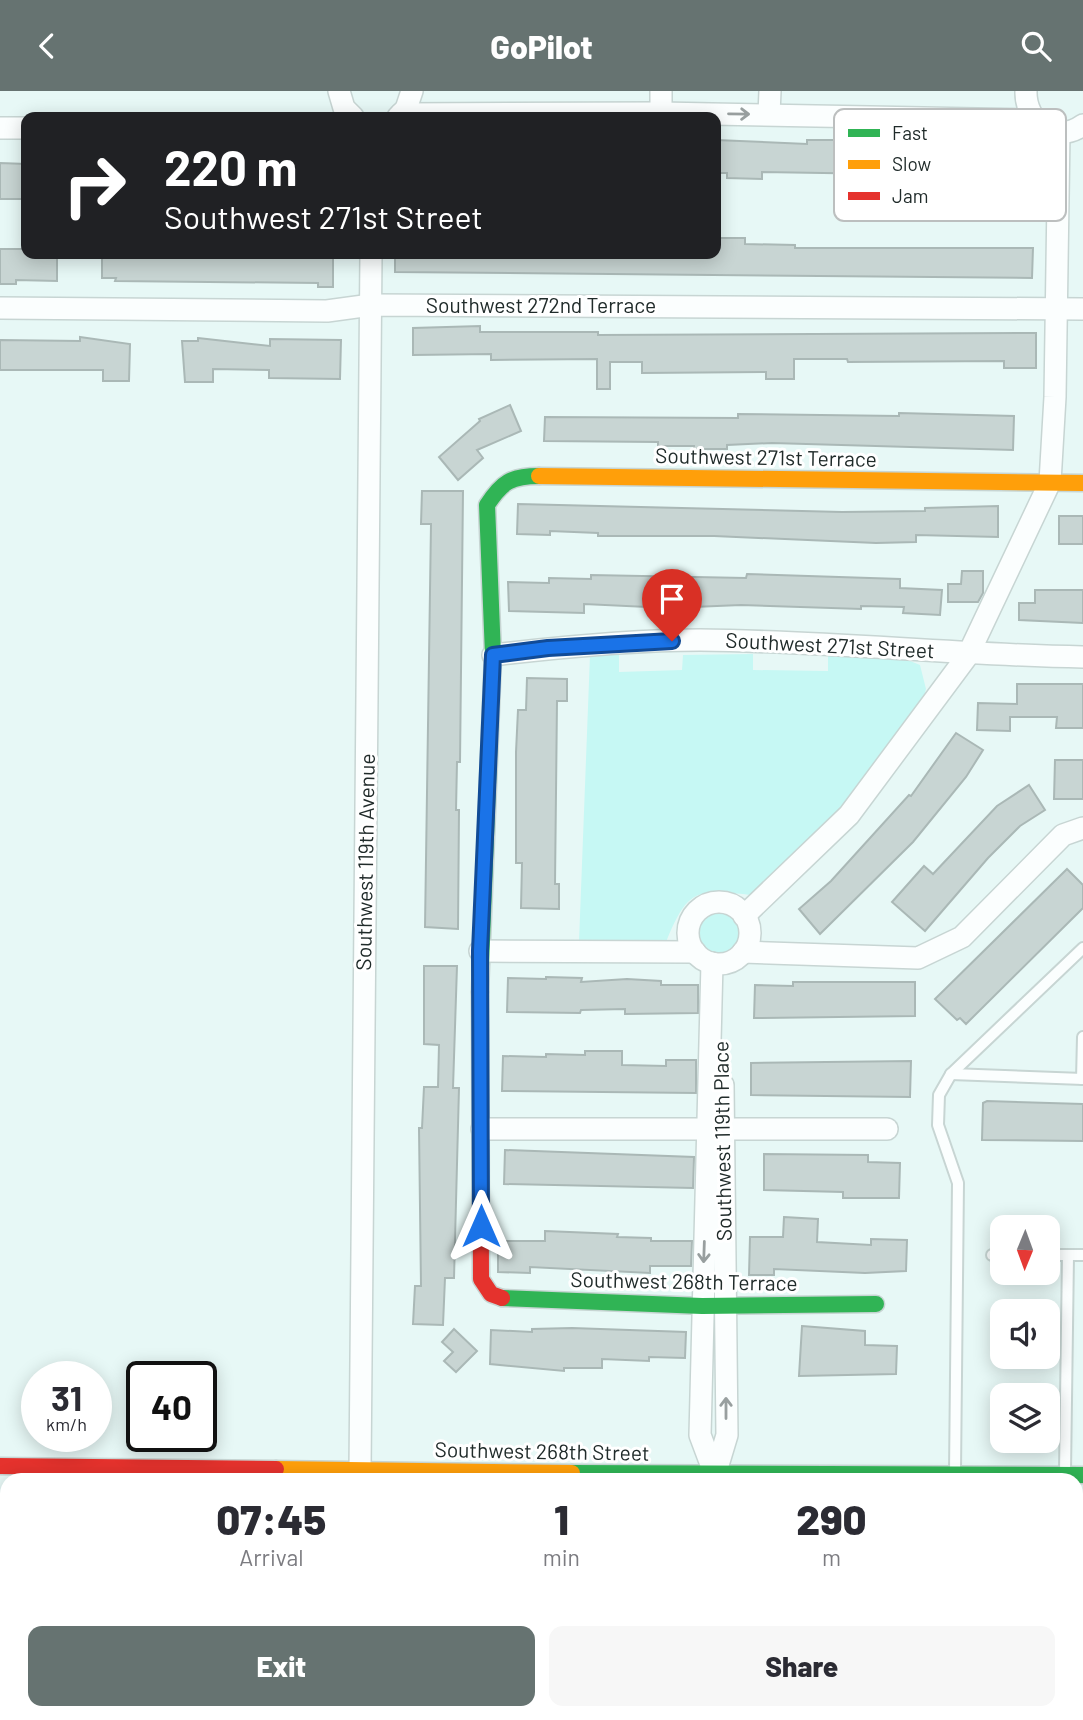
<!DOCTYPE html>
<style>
body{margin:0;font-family:Barlow,sans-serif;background:#f7f7f7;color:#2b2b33;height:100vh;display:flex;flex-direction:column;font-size:26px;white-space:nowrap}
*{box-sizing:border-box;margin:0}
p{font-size:23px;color:#7c7c81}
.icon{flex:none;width:38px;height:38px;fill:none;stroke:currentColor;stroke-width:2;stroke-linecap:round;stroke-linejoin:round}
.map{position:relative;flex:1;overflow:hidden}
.drawer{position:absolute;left:0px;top:1382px;width:1083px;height:247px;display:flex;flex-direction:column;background:#fff;border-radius:21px 21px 0 0;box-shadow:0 4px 18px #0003}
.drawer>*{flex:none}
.banner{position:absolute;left:21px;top:21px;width:700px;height:147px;border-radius:14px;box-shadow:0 4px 18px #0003;background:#202124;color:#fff;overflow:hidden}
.needle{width:46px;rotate:181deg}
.tools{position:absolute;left:990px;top:1124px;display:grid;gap:14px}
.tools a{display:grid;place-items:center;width:70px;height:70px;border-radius:14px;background:#fff;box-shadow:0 4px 18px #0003;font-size:35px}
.speed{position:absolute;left:21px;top:1270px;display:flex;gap:14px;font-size:35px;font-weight:700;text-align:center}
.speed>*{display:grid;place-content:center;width:91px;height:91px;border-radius:50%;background:#fff;box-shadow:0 4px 18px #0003;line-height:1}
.speed small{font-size:18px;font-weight:400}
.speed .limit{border:4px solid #111;border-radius:10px;background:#fff;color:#111}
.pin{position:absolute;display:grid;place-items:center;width:60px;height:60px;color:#fff;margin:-72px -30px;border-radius:50% 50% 50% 0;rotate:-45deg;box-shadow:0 0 7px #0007}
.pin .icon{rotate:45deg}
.me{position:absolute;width:77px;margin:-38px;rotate:0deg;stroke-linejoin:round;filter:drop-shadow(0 0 5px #0008)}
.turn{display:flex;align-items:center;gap:24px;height:147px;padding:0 28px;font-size:32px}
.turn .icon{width:91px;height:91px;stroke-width:2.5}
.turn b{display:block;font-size:49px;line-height:60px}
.eta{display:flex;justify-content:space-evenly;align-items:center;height:119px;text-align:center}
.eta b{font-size:42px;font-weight:800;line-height:49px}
.button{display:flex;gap:14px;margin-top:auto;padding:14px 28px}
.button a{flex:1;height:80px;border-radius:14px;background:#667371;color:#fff;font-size:28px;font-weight:800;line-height:80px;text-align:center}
.button a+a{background:#f7f7f7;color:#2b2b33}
header{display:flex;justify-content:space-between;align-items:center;height:91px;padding:0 28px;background:#667371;color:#fff;font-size:32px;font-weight:800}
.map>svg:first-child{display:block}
.green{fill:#c6f8f4}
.building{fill:#c8d5d3;stroke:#aab8b6;stroke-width:2}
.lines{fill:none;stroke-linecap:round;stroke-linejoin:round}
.lane-casing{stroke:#c7d5d3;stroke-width:14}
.street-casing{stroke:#c7d5d3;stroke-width:24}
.fast-casing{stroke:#c7d5d3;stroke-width:19}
.slow-casing{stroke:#c7d5d3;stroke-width:19}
.jam-casing{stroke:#c7d5d3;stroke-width:19}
.lane{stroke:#fbfefe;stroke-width:10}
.street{stroke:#fbfefe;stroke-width:21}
.fast{stroke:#30b455;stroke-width:16}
.slow{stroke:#ff9f0a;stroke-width:16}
.jam{stroke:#e5322d;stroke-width:16}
.oneway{stroke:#989f9f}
.route-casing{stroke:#114b97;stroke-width:18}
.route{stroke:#1a73e8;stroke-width:12}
.labels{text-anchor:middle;stroke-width:6;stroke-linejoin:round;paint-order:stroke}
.street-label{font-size:21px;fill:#202b2a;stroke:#fff}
.key{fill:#fff;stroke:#bcbfbf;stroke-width:2}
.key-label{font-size:19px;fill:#202b2a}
</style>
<header><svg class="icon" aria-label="back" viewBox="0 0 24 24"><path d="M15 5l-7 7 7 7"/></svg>GoPilot<svg class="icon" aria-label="search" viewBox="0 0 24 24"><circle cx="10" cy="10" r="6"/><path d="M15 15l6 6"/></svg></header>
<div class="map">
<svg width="1083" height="1629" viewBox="0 0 1083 1629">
<rect width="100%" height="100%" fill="#e7f8f6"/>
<g class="green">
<path d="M 753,563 L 753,579 L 828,580 L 828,564 L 905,568 L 920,574 L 926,598 L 922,612 L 863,695 L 799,763 L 750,804 C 695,798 688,798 666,851 L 579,851 L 590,564 L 619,564 L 619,581 L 682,579 L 683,564 Z"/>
<circle cx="717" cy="843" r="23"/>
</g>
<g class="building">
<path d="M 716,49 L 807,53 L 807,49 L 841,49 L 841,52 L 880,52 L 880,55 L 928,55 L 928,52 L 1041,54 L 1040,86 L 915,83 L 915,93 L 884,92 L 884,83 L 762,81 L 762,88 L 727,87 L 727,82 L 716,82 Z"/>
<path d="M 0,72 L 26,73 L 26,108 L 0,108 Z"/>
<path d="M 716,147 L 745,147 L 745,153 L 795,154 L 795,157 L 1033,157 L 1032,187 L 395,181 L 395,163 L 716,163 Z"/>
<path d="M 0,158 L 26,158 L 26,163 L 57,163 L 57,190 L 16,189 L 16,193 L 0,193 Z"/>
<path d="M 102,163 L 333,163 L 333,196 L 318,196 L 318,192 L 115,190 L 116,187 L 102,187 Z"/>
<path d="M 480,235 L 480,241 L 598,241 L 598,244 L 1036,242 L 1036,277 L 1004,277 L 1004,270 L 848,271 L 847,268 L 794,268 L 794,288 L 766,288 L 766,281 L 642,282 L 642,271 L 610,271 L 610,298 L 597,298 L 597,268 L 491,269 L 491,263 L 413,264 L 413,237 Z"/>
<path d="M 80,246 L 130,253 L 129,290 L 103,290 L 103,279 L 0,279 L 0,249 L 80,250 Z"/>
<path d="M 198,247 L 270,255 L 270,248 L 341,249 L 340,288 L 269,287 L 269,279 L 213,278 L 213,291 L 185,291 L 182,250 L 198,250 Z"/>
<path d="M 510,314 L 521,340 L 477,359 L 483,367 L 458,389 L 439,366 L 480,330 L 479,328 Z"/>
<path d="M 899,322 L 1014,325 L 1013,359 L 772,352 L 727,354 L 727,358 L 694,358 L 694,355 L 658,355 L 658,351 L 544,350 L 545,326 L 738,327 L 738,323 L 899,325 Z"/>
<path d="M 422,400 L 463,400 L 460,671 L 457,671 L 456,719 L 459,719 L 458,838 L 425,836 L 431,433 L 421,433 Z"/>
<path d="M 518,413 L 842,421 L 925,420 L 925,417 L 998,415 L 998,446 L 916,444 L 916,451 L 876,452 L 714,445 L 598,445 L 598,442 L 550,440 L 550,444 L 517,443 Z"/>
<rect x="1059" y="425" width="24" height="28"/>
<path d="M 962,480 L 983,480 L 983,502 L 978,511 L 948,511 L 948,493 L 961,493 Z"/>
<path d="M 747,483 L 900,488 L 900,497 L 942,499 L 940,524 L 903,522 L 904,516 L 861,515 L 861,518 L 741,514 L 669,517 L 584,513 L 584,522 L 509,520 L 508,491 L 549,492 L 549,487 L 591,488 L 591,484 L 746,487 Z"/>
<path d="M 1035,499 L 1083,499 L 1083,532 L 1019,529 L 1019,512 L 1035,512 Z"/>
<path d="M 527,587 L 567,588 L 567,610 L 557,610 L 555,793 L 559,793 L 559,818 L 521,817 L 522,772 L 516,772 L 516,661 L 518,619 L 526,619 Z"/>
<path d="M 1017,593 L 1083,593 L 1083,637 L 1056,637 L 1057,626 L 1010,626 L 1010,640 L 977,639 L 978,612 L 1017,613 Z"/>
<path d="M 956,642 L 983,659 L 966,686 L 913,751 L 820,843 L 799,818 L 831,790 L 909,704 L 911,705 Z"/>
<path d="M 1055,669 L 1083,669 L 1083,708 L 1054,708 Z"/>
<path d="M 1029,694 L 1045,719 L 1020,735 L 988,767 L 925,840 L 892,811 L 924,775 L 933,783 L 997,715 Z"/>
<path d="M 1067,778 L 1083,794 L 1083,817 L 966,933 L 960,927 L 957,929 L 935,908 Z"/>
<path d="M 424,875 L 457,875 L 453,997 L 459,997 L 454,1187 L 445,1187 L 443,1234 L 413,1233 L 415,1195 L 421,1195 L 419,1037 L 422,1037 L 424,996 L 438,996 L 439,954 L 424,953 Z"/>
<path d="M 546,886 L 582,887 L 581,891 L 627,888 L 661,890 L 661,894 L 698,894 L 698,922 L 625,923 L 625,918 L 581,919 L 580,922 L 507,921 L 508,887 L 546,888 Z"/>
<path d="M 793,891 L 915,891 L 915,925 L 754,927 L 755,894 L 793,895 Z"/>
<path d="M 585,960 L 622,960 L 622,974 L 666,975 L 666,969 L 696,969 L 696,1002 L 502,1000 L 503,965 L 546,966 L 546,963 L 585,964 Z"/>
<path d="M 911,970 L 910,1006 L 751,1004 L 751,972 Z"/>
<path d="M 987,1010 L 1083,1013 L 1083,1050 L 982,1049 L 983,1012 Z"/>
<path d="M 505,1059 L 694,1066 L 693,1097 L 504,1093 Z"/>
<path d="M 764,1063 L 868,1064 L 868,1071 L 900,1072 L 899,1107 L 843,1107 L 843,1101 L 764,1099 Z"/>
<path d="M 784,1126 L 818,1128 L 817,1151 L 871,1154 L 871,1148 L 907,1149 L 906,1180 L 865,1182 L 774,1178 L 774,1184 L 749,1184 L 750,1146 L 783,1146 Z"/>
<path d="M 545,1140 L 618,1143 L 617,1146 L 651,1147 L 651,1150 L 692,1150 L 691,1175 L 650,1175 L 650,1182 L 530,1176 L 530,1182 L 498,1181 L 498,1150 L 545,1150 Z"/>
<path d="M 802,1235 L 865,1240 L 865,1254 L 897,1255 L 896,1283 L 799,1285 Z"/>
<path d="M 572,1237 L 686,1241 L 685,1267 L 649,1266 L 649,1270 L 602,1268 L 602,1277 L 564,1277 L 564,1280 L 490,1273 L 491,1239 L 532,1241 L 532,1238 Z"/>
<path d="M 454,1238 L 477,1260 L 456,1281 L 444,1270 L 453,1261 L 442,1251 Z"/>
</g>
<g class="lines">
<defs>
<g id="lane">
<path d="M 951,983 L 1083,988"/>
<path d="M 1082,988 L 1083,946"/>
<path d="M 992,1164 L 1003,1164"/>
<path d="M 1048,1164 L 1083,1164"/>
<path d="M 955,1381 L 958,1092 L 938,1034 L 939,1004 L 951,983 L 1083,857"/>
<path d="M 1065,1381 L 1068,1164"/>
</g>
<g id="street">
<path d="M 339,0 L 344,17 L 353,26"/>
<path d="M 1026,0 C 1025,31 1055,54 1083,34"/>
<path d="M 661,22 L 661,0"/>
<path d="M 401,23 L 661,22 L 1034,29"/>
<path d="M 769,23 L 770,0"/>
<path d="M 398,26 L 406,18 L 412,0"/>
<path d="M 0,37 L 26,37"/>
<path d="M 0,217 L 327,220 L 371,214 L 1083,218"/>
<path d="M 493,564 C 561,556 631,549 700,549 C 828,550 955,564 1083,566"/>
<circle cx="719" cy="842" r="31"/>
<path d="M 744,825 L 849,724 L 968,564 L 1050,391 L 1055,306 L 1059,41"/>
<path d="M 480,860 L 695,861"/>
<path d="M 743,861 L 918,867 L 962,846 L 1063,744 L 1083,737"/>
<path d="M 712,872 L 700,1344 L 715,1384"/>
<path d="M 482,1038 L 887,1038"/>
<path d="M 360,1380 L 371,163"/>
<path d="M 715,1384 L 727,1344 L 723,994"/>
</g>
<g id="fast">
<path d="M 480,901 L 493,564 L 487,414 C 502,391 511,385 539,385"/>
<path d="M 502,1207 L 702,1215 L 876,1213"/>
<path d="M 572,1382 L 1083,1384"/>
</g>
<g id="slow">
<path d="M 539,385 L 1083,392"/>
<path d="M 276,1378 L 572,1382"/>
</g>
<g id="jam">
<path d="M 480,901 L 481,1188 L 491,1203 L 502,1207"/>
<path d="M 0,1375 L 276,1378"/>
</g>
</defs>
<use href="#lane" class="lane-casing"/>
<use href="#street" class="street-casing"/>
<use href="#fast" class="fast-casing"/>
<use href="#slow" class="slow-casing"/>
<use href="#jam" class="jam-casing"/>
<use href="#lane" class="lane"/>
<use href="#street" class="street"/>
<use href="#fast" class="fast"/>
<use href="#slow" class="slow"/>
<use href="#jam" class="jam"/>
</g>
<defs><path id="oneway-shaft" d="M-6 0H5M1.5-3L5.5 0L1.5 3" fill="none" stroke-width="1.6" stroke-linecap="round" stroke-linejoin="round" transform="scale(1.75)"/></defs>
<g class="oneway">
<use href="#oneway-shaft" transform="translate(739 23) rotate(1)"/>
<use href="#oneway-shaft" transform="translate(704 1161) rotate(92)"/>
<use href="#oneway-shaft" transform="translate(726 1317) rotate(-90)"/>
</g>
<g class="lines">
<defs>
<path id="route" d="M 481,1135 L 480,860 L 493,564 L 548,557 L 672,550"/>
</defs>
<use href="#route" class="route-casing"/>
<use href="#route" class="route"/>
</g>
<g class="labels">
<g class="street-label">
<text x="541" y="222">Southwest 272nd Terrace</text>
<text transform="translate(766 367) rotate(1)" y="7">Southwest 271st Terrace</text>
<text transform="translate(830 555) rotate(3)" y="7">Southwest 271st Street</text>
<text transform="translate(366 771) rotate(-89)" y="7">Southwest 119th Avenue</text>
<text transform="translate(723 1050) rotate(-91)" y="7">Southwest 119th Place</text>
<text transform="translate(684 1191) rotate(1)" y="7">Southwest 268th Terrace</text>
<text transform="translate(542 1361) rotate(1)" y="7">Southwest 268th Street</text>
</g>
</g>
<rect x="834" y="18" width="232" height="112" rx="10" class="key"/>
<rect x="848" y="38" width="32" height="8" fill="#30b455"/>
<rect x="848" y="69" width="32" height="9" fill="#ff9f0a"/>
<rect x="848" y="101" width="32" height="8" fill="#e5322d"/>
<g class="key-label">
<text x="892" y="49">Fast</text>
<text x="892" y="80">Slow</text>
<text x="892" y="112">Jam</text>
</g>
</svg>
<div class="tools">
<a><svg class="needle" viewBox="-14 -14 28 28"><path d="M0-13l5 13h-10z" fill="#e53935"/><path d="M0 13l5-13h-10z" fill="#7c7c81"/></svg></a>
<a><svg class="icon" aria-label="sound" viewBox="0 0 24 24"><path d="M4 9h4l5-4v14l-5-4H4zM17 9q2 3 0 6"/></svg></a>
<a><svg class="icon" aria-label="layers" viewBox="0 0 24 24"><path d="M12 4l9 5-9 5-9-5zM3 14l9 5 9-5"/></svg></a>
</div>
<div class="speed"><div>31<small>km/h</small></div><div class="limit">40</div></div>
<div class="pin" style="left:672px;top:550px;background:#d93025"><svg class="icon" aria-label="arrive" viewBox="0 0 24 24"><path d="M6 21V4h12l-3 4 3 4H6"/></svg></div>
<svg class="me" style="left:481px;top:1135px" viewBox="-20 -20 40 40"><path d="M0-17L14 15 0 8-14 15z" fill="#1a73e8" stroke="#fff" stroke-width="4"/></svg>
<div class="banner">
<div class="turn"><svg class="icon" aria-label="right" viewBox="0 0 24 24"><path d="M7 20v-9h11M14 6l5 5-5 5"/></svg><div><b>220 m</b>Southwest 271st Street</div></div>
</div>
<section class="drawer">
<div class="eta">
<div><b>07:45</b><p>Arrival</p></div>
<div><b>1</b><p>min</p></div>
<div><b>290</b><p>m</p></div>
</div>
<div class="button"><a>Exit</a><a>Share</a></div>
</section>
</div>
